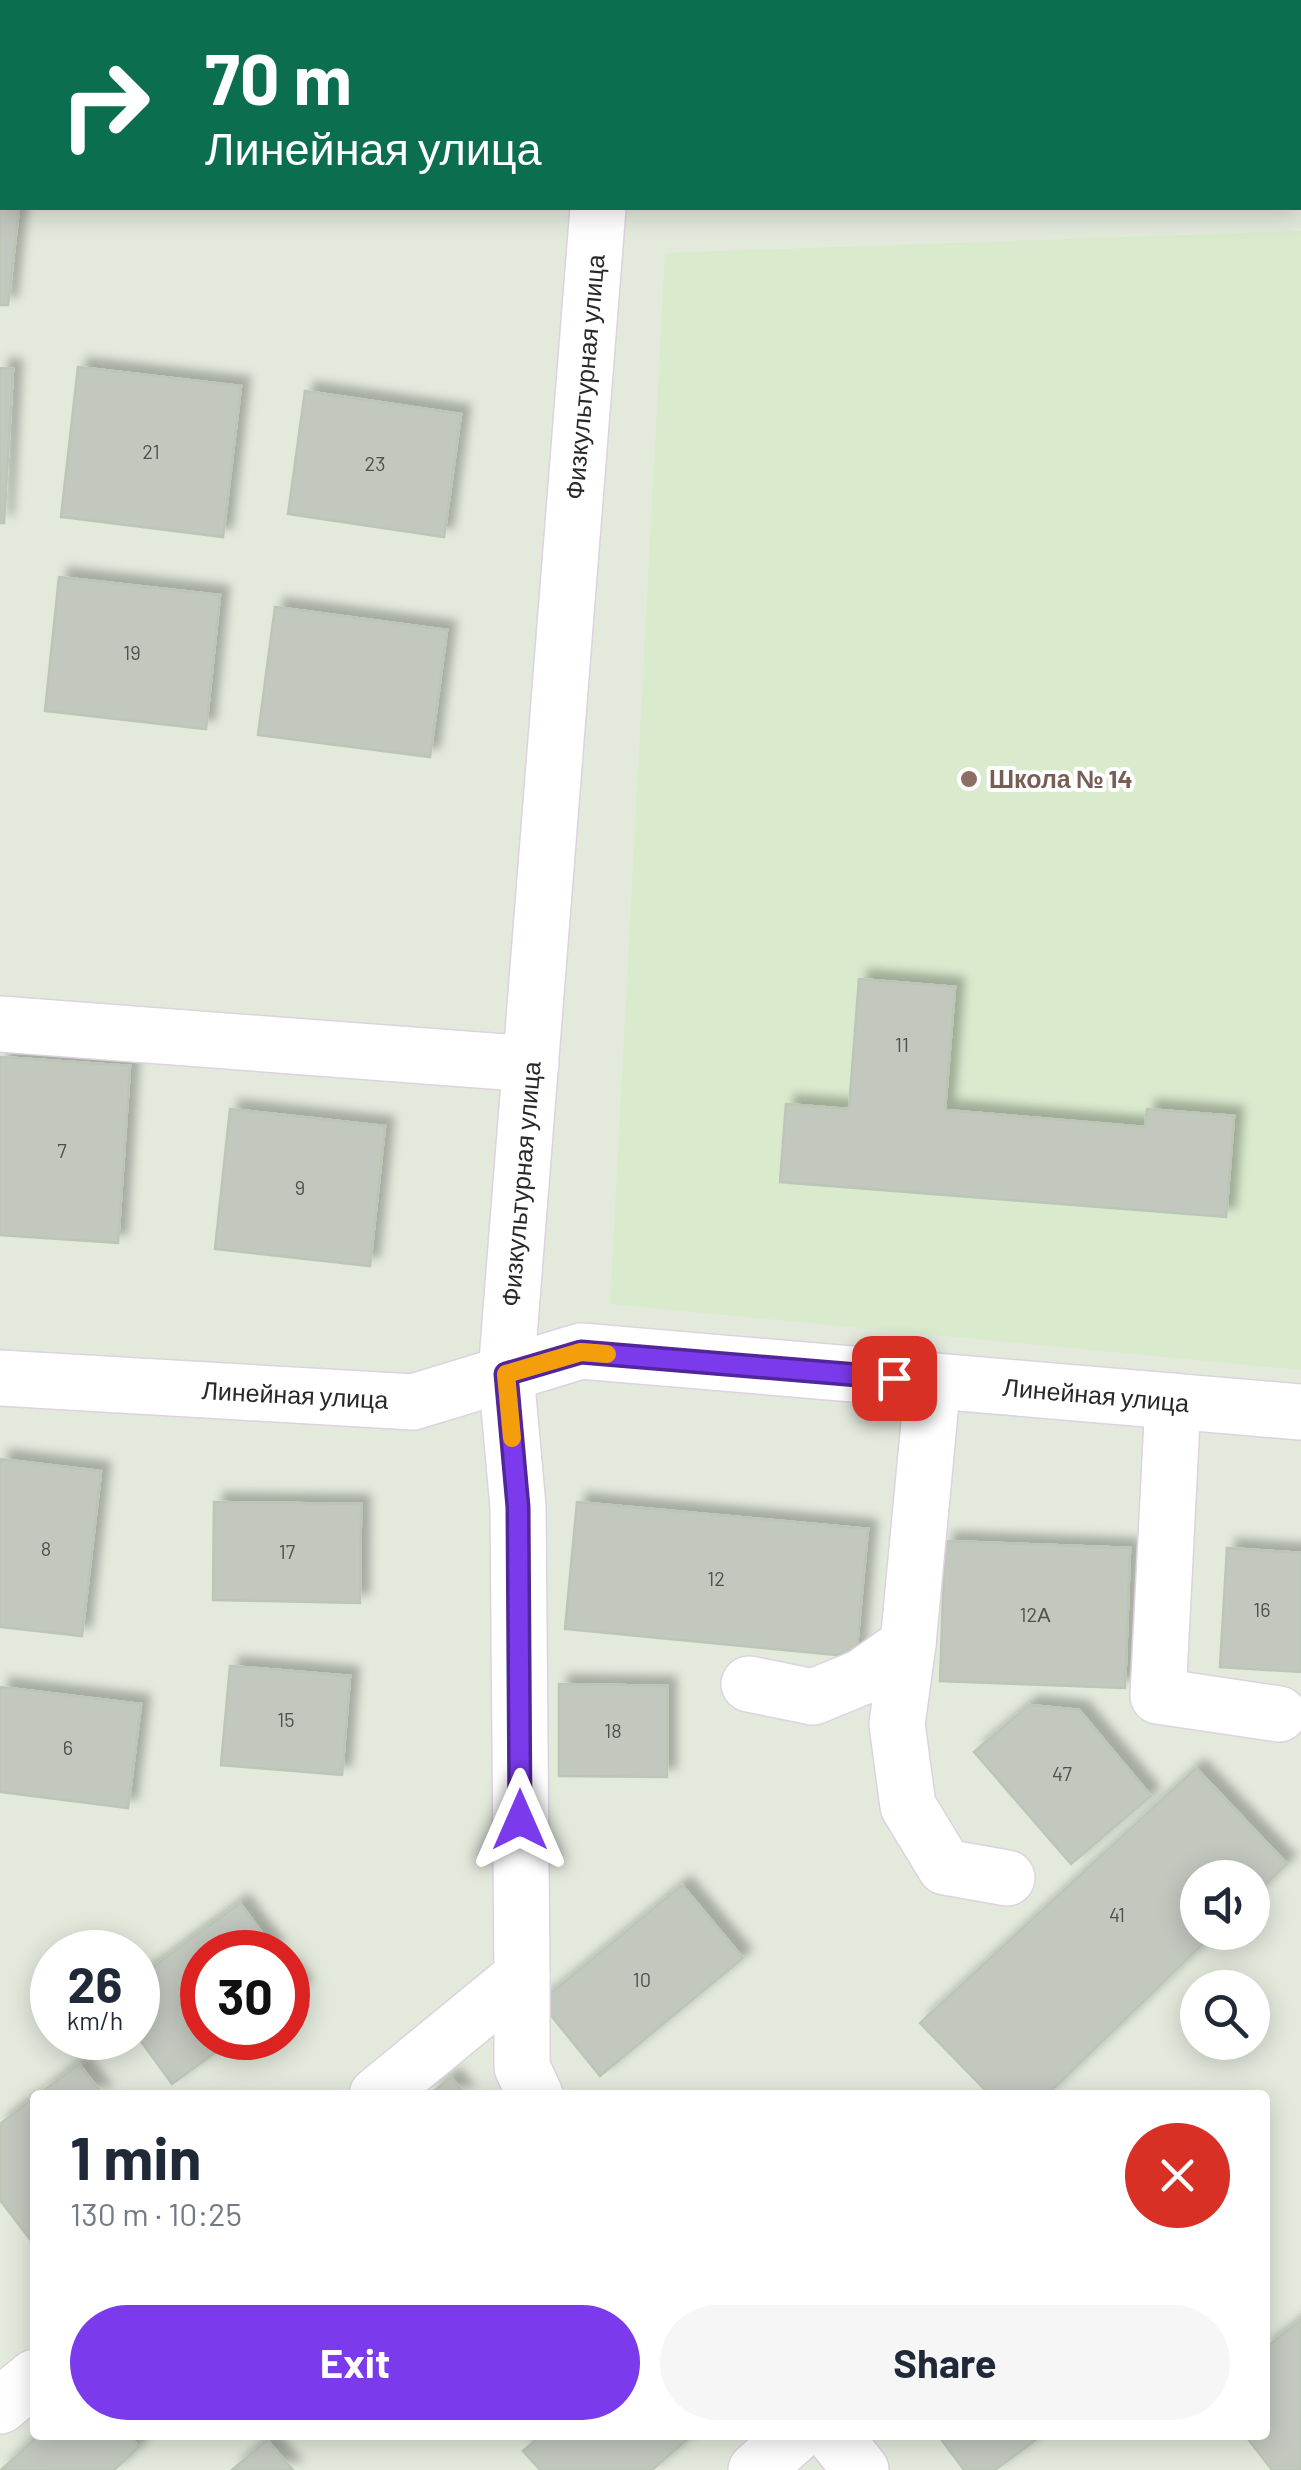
<!DOCTYPE html>
<meta charset="utf-8">
<style>
body{margin:0;font-family:Barlow,sans-serif;background:#f6f6f7;color:#1f2937;height:100vh;display:flex;flex-direction:column;font-size:38px;white-space:nowrap}
*{box-sizing:border-box;margin:0}
p{font-size:32px;color:#747a83}
.icon{flex:none;width:55px;height:55px;fill:none;stroke:currentColor;stroke-width:2;stroke-linecap:round;stroke-linejoin:round}
.map{position:relative;flex:1;overflow:hidden}
.side{position:absolute;left:30px;top:2090px;width:1240px;height:350px;display:flex;flex-direction:column;background:#fff;border-radius:10px;box-shadow:0 5px 25px #0003}
.side>*{flex:none}
.banner{position:absolute;left:0px;top:0px;width:1302px;height:210px;box-shadow:0 5px 25px #0003;background:#0b6e4f;color:#fff;overflow:hidden}
.fabs{position:absolute;left:1180px;top:1860px;display:grid;gap:20px}
.fabs a{display:grid;place-items:center;width:90px;height:90px;border-radius:50%;background:#fff;box-shadow:0 5px 25px #0003;font-size:50px}
.speed{position:absolute;left:30px;top:1930px;display:flex;gap:20px;font-size:50px;font-weight:700;text-align:center}
.speed>*{display:grid;place-content:center;width:130px;height:130px;border-radius:50%;background:#fff;box-shadow:0 5px 25px #0003;line-height:1}
.speed small{font-size:25px;font-weight:400}
.speed .limit{border:15px solid #d22;background:#fff;color:#111}
.pin{position:absolute;display:grid;place-items:center;width:85px;height:85px;color:#fff;margin:-42px;border-radius:20px;box-shadow:0 5px 15px #0006}
.me{position:absolute;width:110px;margin:-55px;rotate:0deg;stroke-linejoin:round;filter:drop-shadow(0 0 8px #0008)}
.turn{display:flex;align-items:center;gap:35px;height:210px;padding:0 40px;font-size:45px}
.turn .icon{width:130px;height:130px;stroke-width:2.5}
.turn b{display:block;font-size:70px;line-height:85px}
.round{display:grid;place-items:center;flex:none;width:105px;height:105px;border-radius:52px;background:#f6f6f7}
.headline{display:flex;align-items:center;justify-content:space-between;height:170px;padding:0 40px}
h1{font-size:60px;font-weight:700;line-height:75px}
.action{display:flex;gap:20px;margin-top:auto;padding:20px 40px}
.action a{flex:1;height:115px;border-radius:60px;background:#7c3aed;color:#fff;font-size:40px;font-weight:700;line-height:115px;text-align:center}
.action a+a{background:#f6f6f7;color:#1f2937}
.map>svg:first-child{display:block}
.education{fill:#d9eacd}
.building{fill:#c3c8bf;stroke:#bcc5b6;stroke-width:2.5;filter:url(#shadow)}
.lines{fill:none;stroke-linecap:round;stroke-linejoin:round}
.minor-casing{stroke:#dcd2e0;stroke-width:58}
.minor{stroke:#fff;stroke-width:55}
.route-casing{stroke:#51269a;stroke-width:25}
.route{stroke:#7c3aed;stroke-width:18}
.slow{stroke:#f59e0b;stroke-width:18}
.education-dot{fill:#8d6e63;stroke:#fff;stroke-width:4}
.labels{text-anchor:middle;stroke-width:8;stroke-linejoin:round;paint-order:stroke}
.number-label{font-size:20px;fill:#50514e}
.street-label{font-size:25px;fill:#292929;stroke:#fff}
.education-label{font-size:25px;font-weight:bold;fill:#785e54;stroke:#fff;text-anchor:start}
</style>
<div class="map">
<svg width="1301" height="2470" viewBox="0 0 1301 2470">
<defs>
<filter id="shadow"><feDropShadow dx="9" dy="-9" stdDeviation="5" flood-color="#0004"/></filter>
</defs>
<rect width="100%" height="100%" fill="#e3eadc"/>
<path class="education" d="M 1301,231 L 1301,1370 L 610,1304 L 665,253 Z"/>
<g class="building">
<path d="M 0,0 L 41,0 L 2,2 L 2,48 Z"/>
<path d="M 104,0 L 255,0 L 104,2 Z"/>
<path d="M 326,0 L 500,0 L 326,2 Z"/>
<path d="M 697,0 L 1018,0 L 696,2 Z"/>
<path d="M 0,123 L 2,208 L 19,208 L 8,305 L 0,305 Z"/>
<path d="M 78,367 L 241,386 L 223,537 L 61,517 Z"/>
<path d="M 0,368 L 13,369 L 4,523 L 0,523 Z"/>
<path d="M 305,391 L 461,414 L 444,537 L 288,514 Z"/>
<path d="M 59,577 L 220,595 L 206,729 L 45,711 Z"/>
<path d="M 275,607 L 447,630 L 430,757 L 258,735 Z"/>
<path d="M 859,979 L 955,987 L 945,1110 L 1145,1127 L 1147,1109 L 1234,1116 L 1226,1217 L 780,1182 L 786,1104 L 849,1109 Z"/>
<path d="M 0,1057 L 130,1066 L 118,1243 L 0,1235 Z"/>
<path d="M 230,1109 L 385,1126 L 370,1266 L 215,1249 Z"/>
<path d="M 0,1459 L 101,1471 L 82,1636 L 0,1627 Z"/>
<path d="M 214,1502 L 361,1504 L 360,1603 L 213,1600 Z"/>
<path d="M 577,1502 L 868,1529 L 856,1657 L 565,1629 Z"/>
<path d="M 945,1541 L 1130,1548 L 1125,1688 L 940,1681 Z"/>
<path d="M 1227,1548 L 1301,1553 L 1301,1672 L 1220,1667 Z"/>
<path d="M 230,1666 L 350,1676 L 342,1775 L 221,1765 Z"/>
<path d="M 559,1684 L 667,1686 L 667,1777 L 559,1776 Z"/>
<path d="M 0,1687 L 141,1704 L 128,1808 L 0,1792 Z"/>
<path d="M 1029,1705 L 1079,1710 L 1151,1796 L 1071,1864 L 974,1752 Z"/>
<path d="M 1196,1768 L 1287,1864 L 1252,1897 L 1252,1878 L 1198,1878 L 1198,1932 L 1215,1932 L 1047,2095 L 990,2095 L 920,2023 Z"/>
<path d="M 682,1885 L 743,1958 L 600,2076 L 540,2002 Z"/>
<path d="M 240,1903 L 276,1952 L 202,1952 L 202,2038 L 235,2038 L 172,2084 L 138,2037 L 138,1978 Z"/>
<path d="M 288,1968 L 302,1988 L 288,1999 Z"/>
<path d="M 79,2064 L 103,2095 L 38,2095 Z"/>
<path d="M 451,2077 L 465,2095 L 429,2095 Z"/>
<path d="M 35,2097 L 35,2241 L 33,2243 L 0,2200 L 0,2124 Z"/>
<path d="M 1301,2320 L 1301,2470 L 1272,2470 L 1245,2435 L 1265,2435 L 1265,2348 Z"/>
<path d="M 39,2435 L 128,2435 L 139,2447 L 114,2470 L 1,2470 Z"/>
<path d="M 542,2435 L 692,2435 L 652,2470 L 540,2470 L 523,2451 Z"/>
<path d="M 938,2435 L 1042,2435 L 995,2470 L 964,2470 Z"/>
<path d="M 267,2440 L 293,2470 L 232,2470 Z"/>
</g>
<g class="lines">
<defs>
<g id="minor">
<path d="M 614,2 L 615,0"/>
<path d="M 1045,2 L 1045,0"/>
<path d="M 0,1024 L 531,1064"/>
<path d="M 0,1378 L 413,1402 L 581,1351 L 1301,1412"/>
<path d="M 1173,1401 L 1158,1696 L 1279,1714"/>
<path d="M 908,1644 L 897,1724 L 908,1806 L 945,1867 L 1007,1878"/>
<path d="M 749,1684 L 813,1697 L 862,1677 L 908,1644 L 933,1381"/>
<path d="M 522,1976 L 522,2067 L 535,2095"/>
<path d="M 377,2095 L 522,1976 L 518,1507 L 506,1374 L 598,208"/>
<path d="M 0,2406 L 35,2377"/>
<path d="M 833,2435 L 861,2470"/>
<path d="M 756,2470 L 795,2435"/>
</g>
</defs>
<use href="#minor" class="minor-casing"/>
<use href="#minor" class="minor"/>
</g>
<g class="lines">
<defs>
<path id="route" d="M 520,1820 L 518,1507 L 506,1374 L 581,1352 L 894,1378"/>
</defs>
<use href="#route" class="route-casing"/>
<use href="#route" class="route"/>
<path class="slow" d="M 512,1438 L 506,1374 L 581,1352 L 607,1354"/>
</g>
<circle class="education-dot" cx="969" cy="779" r="10"/>
<g class="labels">
<g class="number-label">
<text x="151" y="459">21</text>
<text x="375" y="471">23</text>
<text x="132" y="660">19</text>
<text x="902" y="1052">11</text>
<text x="62" y="1158">7</text>
<text x="300" y="1195">9</text>
<text x="46" y="1556">8</text>
<text x="287" y="1559">17</text>
<text x="716" y="1586">12</text>
<text x="1262" y="1617">16</text>
<text x="1035" y="1622">12А</text>
<text x="286" y="1727">15</text>
<text x="613" y="1738">18</text>
<text x="68" y="1755">6</text>
<text x="1062" y="1781">47</text>
<text x="1117" y="1922">41</text>
<text x="642" y="1987">10</text>
</g>
<g class="street-label">
<text transform="translate(585 377) rotate(-85)" y="9">Физкультурная улица</text>
<text transform="translate(521 1184) rotate(-85)" y="9">Физкультурная улица</text>
<text transform="translate(295 1395) rotate(3)" y="9">Линейная улица</text>
<text transform="translate(1096 1395) rotate(5)" y="9">Линейная улица</text>
</g>
<g class="education-label">
<text x="989" y="788">Школа № 14</text>
</g>
</g>
</svg>
<div class="fabs">
<a><svg class="icon" aria-label="sound" viewBox="0 0 24 24"><path d="M4 9h4l5-4v14l-5-4H4zM17 9q2 3 0 6"/></svg></a>
<a><svg class="icon" aria-label="search" viewBox="0 0 24 24"><circle cx="10" cy="10" r="6"/><path d="M15 15l6 6"/></svg></a>
</div>
<div class="speed"><div>26<small>km/h</small></div><div class="limit">30</div></div>
<div class="pin" style="left:894px;top:1378px;background:#d93025"><svg class="icon" aria-label="arrive" viewBox="0 0 24 24"><path d="M6 21V4h12l-3 4 3 4H6"/></svg></div>
<svg class="me" style="left:520px;top:1820px" viewBox="-20 -20 40 40"><path d="M0-17L14 15 0 8-14 15z" fill="#7c3aed" stroke="#fff" stroke-width="4"/></svg>
<div class="banner">
<div class="turn"><svg class="icon" aria-label="right" viewBox="0 0 24 24"><path d="M7 20v-9h11M14 6l5 5-5 5"/></svg><div><b>70 m</b>Линейная улица</div></div>
</div>
<section class="side">
<div class="headline"><div><h1>1 min</h1><p>130 m · 10:25</p></div><a class="round" style="background:#d93025;color:#fff"><svg class="icon" aria-label="close" viewBox="0 0 24 24"><path d="M6 6l12 12M18 6L6 18"/></svg></a></div>
<div class="action"><a>Exit</a><a>Share</a></div>
</section>
</div>
